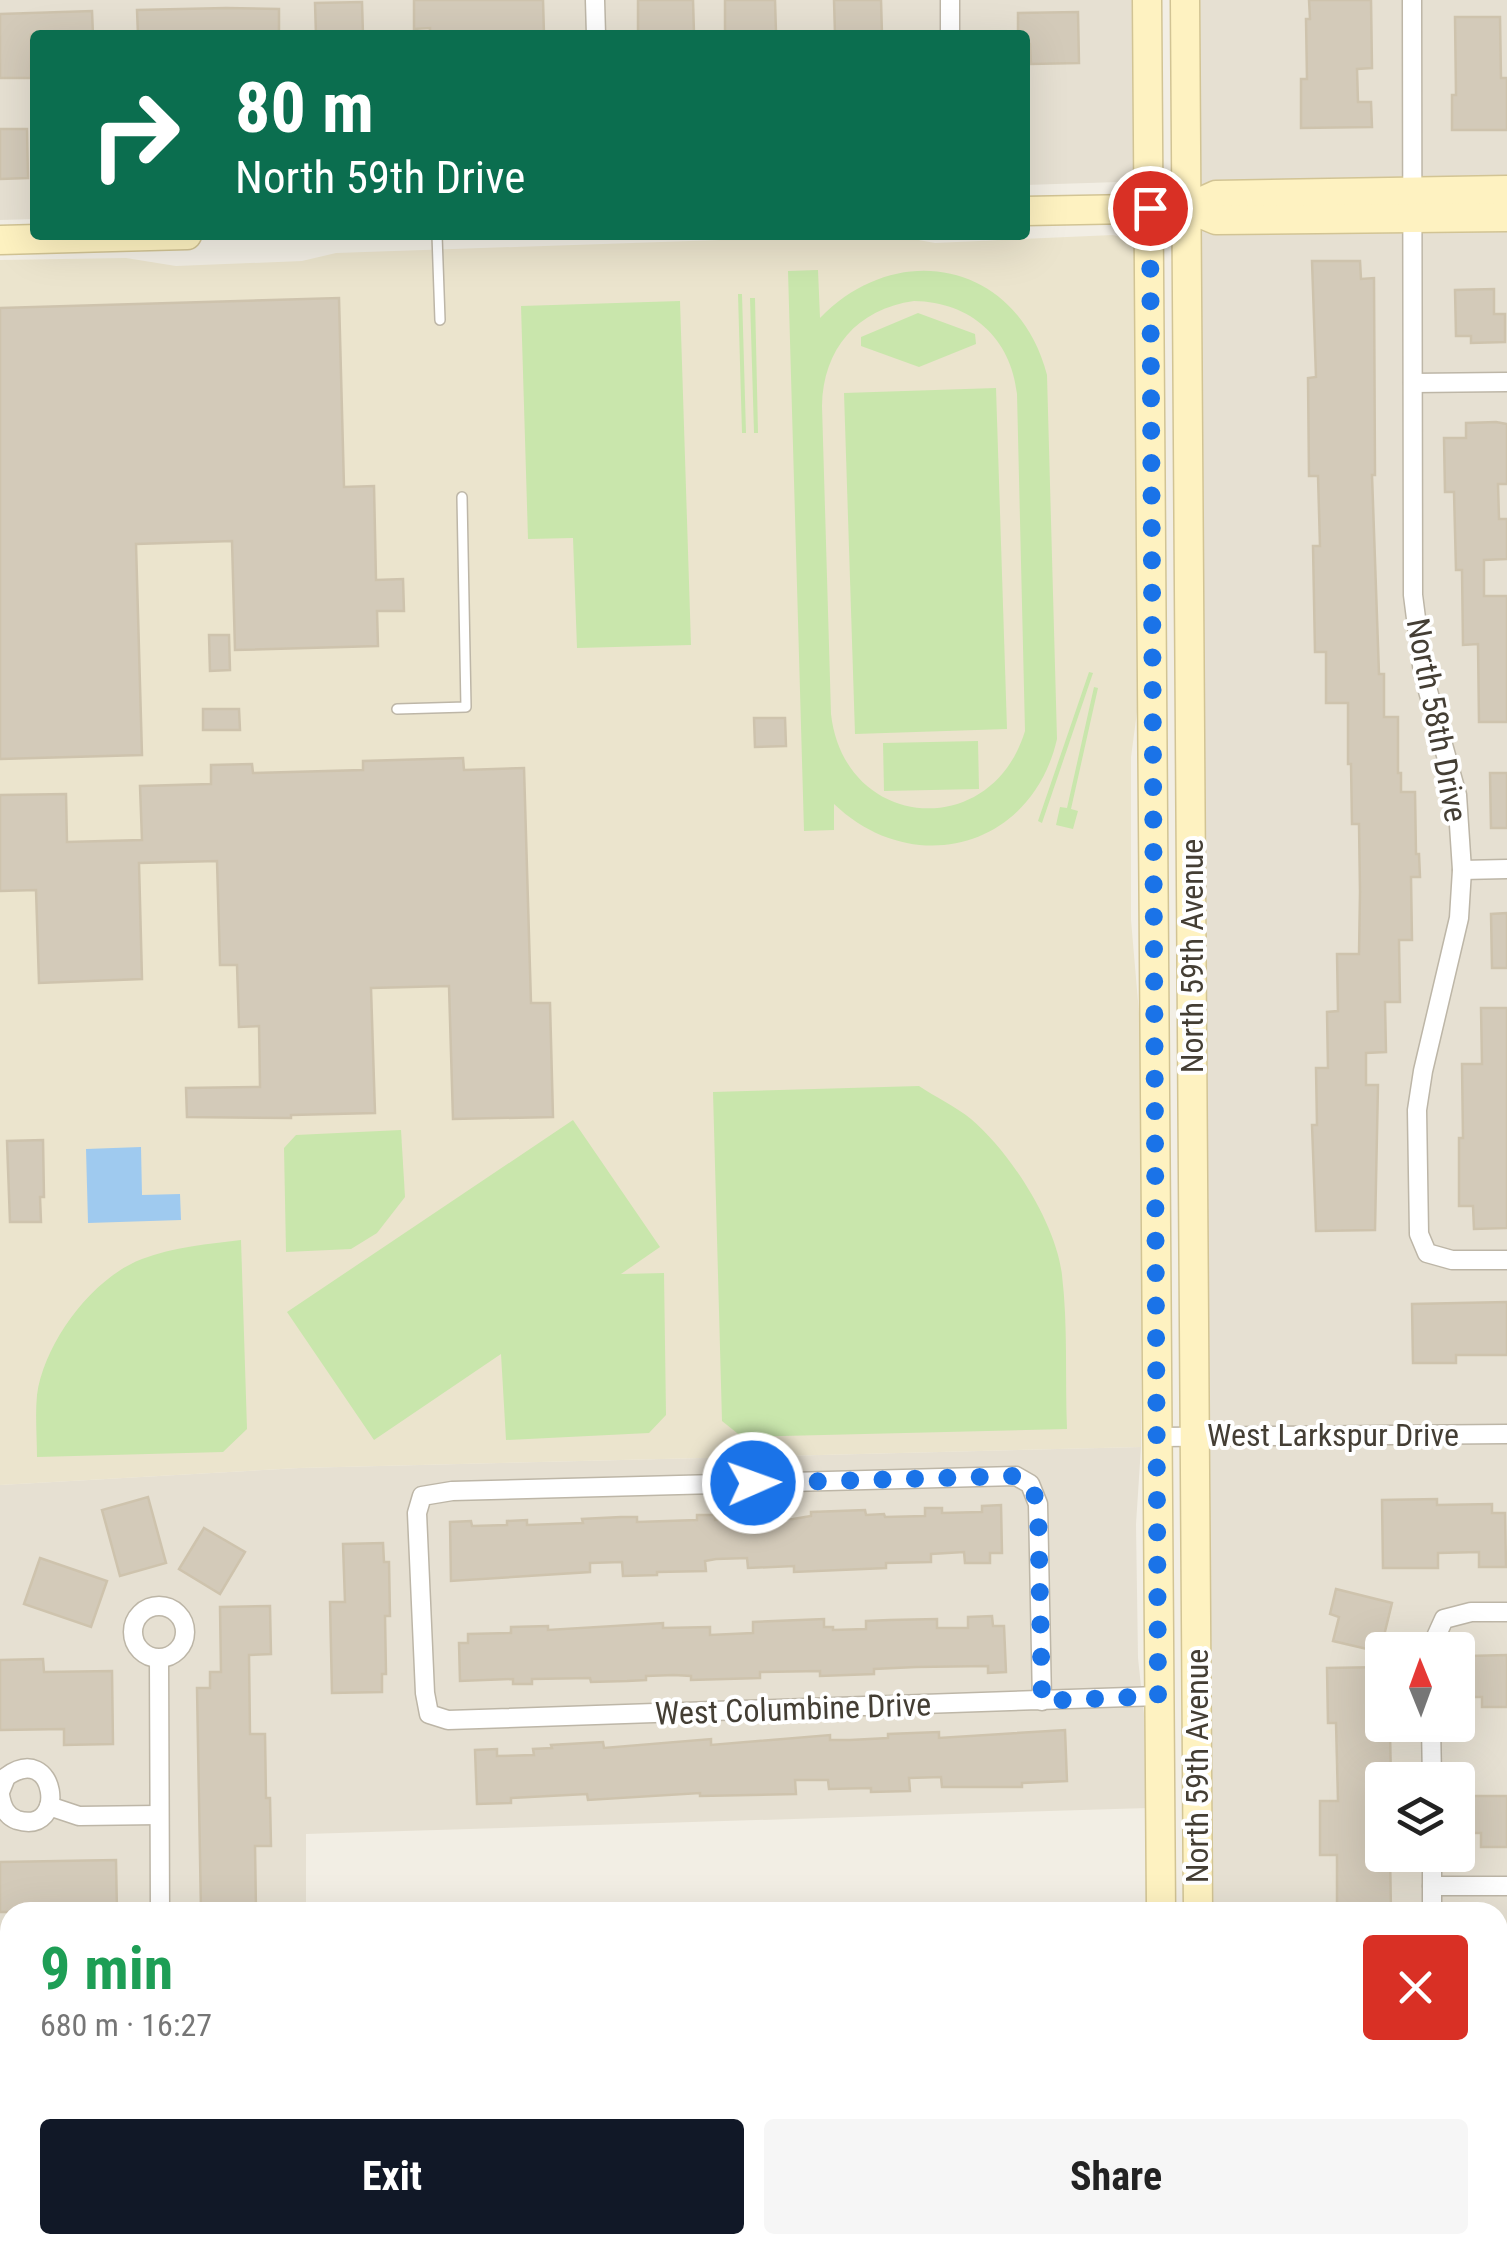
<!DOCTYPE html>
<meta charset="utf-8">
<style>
body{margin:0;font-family:"Roboto Condensed",sans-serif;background:#f6f6f6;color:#222;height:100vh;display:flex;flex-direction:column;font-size:38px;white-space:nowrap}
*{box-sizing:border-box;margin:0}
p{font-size:32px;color:#767676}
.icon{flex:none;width:55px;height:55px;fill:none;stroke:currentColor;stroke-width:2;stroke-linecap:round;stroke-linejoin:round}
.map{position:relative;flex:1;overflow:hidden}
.drawer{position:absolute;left:0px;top:1902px;width:1508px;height:352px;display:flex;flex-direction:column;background:#fff;border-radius:30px 30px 0 0;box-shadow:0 10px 40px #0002}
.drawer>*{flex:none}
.hud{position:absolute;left:30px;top:30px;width:1000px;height:210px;border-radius:10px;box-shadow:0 10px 40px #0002;background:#0b6e4f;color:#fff;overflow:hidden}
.needle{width:65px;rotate:359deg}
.fabs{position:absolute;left:1365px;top:1632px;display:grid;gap:20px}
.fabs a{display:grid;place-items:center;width:110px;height:110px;border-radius:10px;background:#fff;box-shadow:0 10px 40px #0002;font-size:50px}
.pin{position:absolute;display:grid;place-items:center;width:85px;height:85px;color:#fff;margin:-42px;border:5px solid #fff;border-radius:50%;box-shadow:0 2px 10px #0007}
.me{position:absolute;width:110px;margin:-55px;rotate:88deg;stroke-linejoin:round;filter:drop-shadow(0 0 8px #0008)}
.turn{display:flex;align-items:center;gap:35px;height:210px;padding:0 40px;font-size:45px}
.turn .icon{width:130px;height:130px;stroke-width:2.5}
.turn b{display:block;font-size:70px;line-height:85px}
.round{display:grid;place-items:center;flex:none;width:105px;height:105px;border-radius:10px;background:#f6f6f6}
.head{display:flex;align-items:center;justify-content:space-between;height:170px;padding:0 40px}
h1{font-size:60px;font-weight:700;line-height:75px;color:#1e9e55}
.cta{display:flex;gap:20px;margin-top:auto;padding:20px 40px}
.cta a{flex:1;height:115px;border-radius:10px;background:#111827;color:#fff;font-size:40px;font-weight:700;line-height:115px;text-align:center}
.cta a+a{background:#f6f6f6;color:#222}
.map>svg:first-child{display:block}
.residential{fill:#e6e0d2;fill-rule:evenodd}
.education{fill:#ebe4cd}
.green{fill:#c9e6ac;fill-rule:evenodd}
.water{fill:#9fcaef}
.building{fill:#d3cab9;stroke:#cec3ad;stroke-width:2.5}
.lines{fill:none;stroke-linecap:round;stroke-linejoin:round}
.lane-casing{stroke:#bdb6a7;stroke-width:12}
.street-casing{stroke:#bdb6a7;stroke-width:21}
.secondary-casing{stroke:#d2c494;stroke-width:31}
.lane{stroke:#fff;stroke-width:9}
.street{stroke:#fff;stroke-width:18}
.secondary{stroke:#fef2c1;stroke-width:28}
.route{stroke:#1a73e8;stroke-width:18;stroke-dasharray:0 32.4}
.labels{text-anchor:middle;stroke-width:8;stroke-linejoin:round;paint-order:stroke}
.street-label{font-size:32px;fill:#443e34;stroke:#fff}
</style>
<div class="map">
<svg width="1507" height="2253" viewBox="0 0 1507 2253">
<rect width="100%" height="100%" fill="#f2eee4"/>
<g class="residential">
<path d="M 0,0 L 1135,0 L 1136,162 L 1131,175 L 1119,182 L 1025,185 L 1025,35 L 35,35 L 35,219 L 0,220 Z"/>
<path d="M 1198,0 L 1507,0 L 1507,2253 L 1215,2253 L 1215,2245 L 1498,2245 L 1498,1912 L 1213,1912 ZM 1382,1650 L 1458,1650 L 1458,1725 L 1382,1725 ZM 1382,1780 L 1458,1780 L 1458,1855 L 1382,1855 Z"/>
<path d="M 1141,1447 L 1136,1524 L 1138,1658 L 1146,1733 L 1148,1808 L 306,1834 L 306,1912 L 10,1912 L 10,2245 L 309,2245 L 310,2253 L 0,2253 L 0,1485 L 299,1468 Z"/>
</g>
<path class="education" d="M 866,235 L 891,235 L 935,243 L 1113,235 L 1129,239 L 1137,251 L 1141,682 L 1131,757 L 1131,920 L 1144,1071 L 1141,1447 L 299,1468 L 0,1485 L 0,260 L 126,258 L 176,266 L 302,261 L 336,253 Z"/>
<g class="green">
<path d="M 818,270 L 820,318 C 899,237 1018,263 1047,375 L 1057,739 C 1032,848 914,880 834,804 L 834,830 L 804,831 L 788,271 ZM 914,301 C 971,302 1011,338 1017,394 L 1025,731 C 991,843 844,830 831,714 L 822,406 C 823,349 857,309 914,301 Z"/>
<path d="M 738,294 L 742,294 L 746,433 L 742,433 Z"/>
<path d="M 750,298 L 755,298 L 758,433 L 754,433 Z"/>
<path d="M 680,301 L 691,645 L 577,648 L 573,538 L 528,539 L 521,306 Z"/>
<path d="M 918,313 L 975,334 L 976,344 L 919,367 L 861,346 L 861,337 Z"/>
<path d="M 996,388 L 1007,729 L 855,734 L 844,393 Z"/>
<path d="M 1089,672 L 1093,673 L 1042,823 L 1038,821 Z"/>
<path d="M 1094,687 L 1098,688 L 1071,809 L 1078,811 L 1073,829 L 1056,825 L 1060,807 L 1067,808 Z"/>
<path d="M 978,741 L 979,789 L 884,791 L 883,743 Z"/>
<path d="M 919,1086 C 935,1097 955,1106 971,1119 C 1010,1152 1056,1223 1062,1275 C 1068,1325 1065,1378 1067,1429 L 742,1437 L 722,1421 L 713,1092 Z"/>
<path d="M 573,1120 L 660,1247 L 621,1274 L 664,1273 L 666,1415 L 649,1433 L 506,1440 L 501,1354 L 374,1440 L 287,1312 Z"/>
<path d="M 401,1130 L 405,1197 L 377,1233 L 351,1249 L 286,1252 L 284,1148 L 296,1135 Z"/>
<path d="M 241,1240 L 247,1429 L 223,1452 L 37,1457 C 37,1437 35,1415 37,1395 C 44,1343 92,1278 142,1259 C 173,1247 209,1244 241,1240 Z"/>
</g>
<path class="water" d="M 141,1147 L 142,1195 L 180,1194 L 181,1220 L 88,1223 L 86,1149 Z"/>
<g class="building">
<path d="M 414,0 L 543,0 L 544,35 L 430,35 L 430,28 L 414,29 Z"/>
<path d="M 638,0 L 693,0 L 694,34 L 638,35 Z"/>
<path d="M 725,0 L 775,0 L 776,33 L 725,34 Z"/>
<path d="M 834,0 L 881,0 L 882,35 L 835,34 Z"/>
<path d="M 1309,0 L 1371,0 L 1372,68 L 1357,69 L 1358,102 L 1371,102 L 1372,127 L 1301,128 L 1301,79 L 1307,79 L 1306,19 L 1310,19 Z"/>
<path d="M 362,2 L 363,35 L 316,35 L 315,3 Z"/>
<path d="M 226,8 L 279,9 L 279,35 L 138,35 L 137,10 Z"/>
<path d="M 92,11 L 93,35 L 31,35 L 31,78 L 0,78 L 0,14 Z"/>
<path d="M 1078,12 L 1079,63 L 1031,64 L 1030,44 L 1025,44 L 1025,35 L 1018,35 L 1018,13 Z"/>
<path d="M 1455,17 L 1500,17 L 1501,78 L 1507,78 L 1507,130 L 1452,130 L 1452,95 L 1456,95 Z"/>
<path d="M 0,129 L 27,129 L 28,178 L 0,179 Z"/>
<path d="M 1312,261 L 1360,261 L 1361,279 L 1374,278 L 1375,475 L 1372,475 L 1379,674 L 1384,674 L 1384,717 L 1398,717 L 1398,773 L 1401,773 L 1401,792 L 1415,792 L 1416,854 L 1419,854 L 1420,877 L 1411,877 L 1412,940 L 1399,940 L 1400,1002 L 1385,1002 L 1386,1052 L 1366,1053 L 1366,1085 L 1378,1085 L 1375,1230 L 1316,1231 L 1312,1125 L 1317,1125 L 1316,1068 L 1328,1068 L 1327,1012 L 1338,1011 L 1337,954 L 1359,954 L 1360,892 L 1359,824 L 1352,824 L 1351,764 L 1348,764 L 1348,703 L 1326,703 L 1326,652 L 1315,652 L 1313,546 L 1320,546 L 1318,476 L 1309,476 L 1308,378 L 1316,377 Z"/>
<path d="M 1494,289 L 1494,314 L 1505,314 L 1505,342 L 1471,343 L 1471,336 L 1456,336 L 1455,290 Z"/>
<path d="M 339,298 L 344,487 L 374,486 L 376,580 L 403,579 L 404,611 L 377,611 L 378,646 L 235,650 L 232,541 L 136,544 L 142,755 L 0,759 L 0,308 Z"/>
<path d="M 1496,422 L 1507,424 L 1507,484 L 1498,484 L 1499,519 L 1507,519 L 1507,559 L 1484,560 L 1484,596 L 1507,596 L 1507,722 L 1479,722 L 1478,644 L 1463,645 L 1462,570 L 1456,570 L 1454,492 L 1445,492 L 1444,438 L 1466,438 L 1466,423 Z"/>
<path d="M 209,635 L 229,635 L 230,670 L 210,671 Z"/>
<path d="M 203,709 L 239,709 L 240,730 L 203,730 Z"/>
<path d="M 754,718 L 785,718 L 786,746 L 755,747 Z"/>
<path d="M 463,758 L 464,770 L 524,768 L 531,1003 L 550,1003 L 553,1117 L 453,1119 L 449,986 L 371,988 L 375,1113 L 291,1115 L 291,1118 L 187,1117 L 186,1088 L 260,1087 L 259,1026 L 239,1027 L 237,965 L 220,965 L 217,861 L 139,863 L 142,979 L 39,983 L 36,890 L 0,891 L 0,795 L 66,794 L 67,842 L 142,840 L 140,786 L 211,784 L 211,765 L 252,764 L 253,773 L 363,770 L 363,761 Z"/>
<path d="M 1490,773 L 1507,773 L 1507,828 L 1491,828 Z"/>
<path d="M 1507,913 L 1507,968 L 1492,968 L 1491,914 Z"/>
<path d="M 1481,1008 L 1507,1008 L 1507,1228 L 1474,1229 L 1473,1206 L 1459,1206 L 1459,1138 L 1463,1138 L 1462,1064 L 1482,1064 Z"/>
<path d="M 43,1140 L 44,1197 L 40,1197 L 41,1222 L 10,1222 L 7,1141 Z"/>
<path d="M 1507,1302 L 1507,1355 L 1456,1355 L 1456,1363 L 1413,1363 L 1412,1304 Z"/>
<path d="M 148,1497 L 166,1563 L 120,1576 L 102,1510 Z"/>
<path d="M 1437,1499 L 1437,1505 L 1492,1504 L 1492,1513 L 1505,1513 L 1506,1567 L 1479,1567 L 1479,1552 L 1438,1553 L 1438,1568 L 1383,1568 L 1382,1500 Z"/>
<path d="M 1001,1505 L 1002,1553 L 990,1553 L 990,1563 L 965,1563 L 964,1552 L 931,1554 L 931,1562 L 886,1563 L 886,1568 L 794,1572 L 794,1566 L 748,1568 L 747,1558 L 716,1559 L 705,1561 L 706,1571 L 657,1572 L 657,1575 L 623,1576 L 622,1562 L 590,1563 L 590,1572 L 451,1581 L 450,1522 L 471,1521 L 472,1526 L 507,1525 L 507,1521 L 527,1520 L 527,1525 L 583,1523 L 582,1519 L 621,1517 L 637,1517 L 637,1522 L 697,1520 L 697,1515 L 715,1515 L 715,1520 L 793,1519 L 811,1516 L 811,1512 L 865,1510 L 866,1515 L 884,1514 L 885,1517 L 925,1516 L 925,1508 L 942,1508 L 942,1513 L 982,1512 L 982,1506 Z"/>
<path d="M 204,1528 L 245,1552 L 220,1594 L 179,1569 Z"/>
<path d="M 383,1543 L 384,1562 L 389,1562 L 390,1616 L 385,1616 L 386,1674 L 382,1674 L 382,1692 L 332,1693 L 330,1602 L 345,1602 L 343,1544 Z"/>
<path d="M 40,1558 L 107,1581 L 91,1627 L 24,1604 Z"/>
<path d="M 1336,1589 L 1392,1603 L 1380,1652 L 1333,1641 L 1339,1617 L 1330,1614 Z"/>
<path d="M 270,1606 L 271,1654 L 249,1655 L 250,1734 L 265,1734 L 266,1798 L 270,1798 L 271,1846 L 255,1846 L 256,1911 L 201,1912 L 197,1688 L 210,1688 L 210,1672 L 221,1672 L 220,1607 Z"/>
<path d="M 992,1616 L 993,1626 L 1004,1626 L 1006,1672 L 988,1673 L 988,1666 L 916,1667 L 874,1669 L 874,1674 L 820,1676 L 820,1671 L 760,1672 L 760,1678 L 691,1680 L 691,1676 L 674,1675 L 646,1676 L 646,1680 L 627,1681 L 591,1682 L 590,1678 L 532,1679 L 532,1684 L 513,1684 L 513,1679 L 460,1681 L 459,1643 L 468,1643 L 468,1634 L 511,1633 L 511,1627 L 548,1626 L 548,1630 L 663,1623 L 663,1628 L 710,1627 L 710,1635 L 753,1633 L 753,1622 L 824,1619 L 824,1627 L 833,1627 L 833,1630 L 866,1629 L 866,1621 L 890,1620 L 937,1619 L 937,1628 L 968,1628 L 968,1617 Z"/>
<path d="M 1507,1655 L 1507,1707 L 1482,1707 L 1482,1697 L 1469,1697 L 1469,1656 Z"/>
<path d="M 43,1659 L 44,1672 L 112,1671 L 113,1744 L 64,1745 L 64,1729 L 0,1730 L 0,1660 Z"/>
<path d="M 1382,1667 L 1382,1733 L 1390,1733 L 1391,1780 L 1382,1780 L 1380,1789 L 1380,1821 L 1382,1855 L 1390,1855 L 1391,1912 L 1337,1912 L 1337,1855 L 1320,1855 L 1320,1801 L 1338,1801 L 1336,1723 L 1328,1723 L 1327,1668 Z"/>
<path d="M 1065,1730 L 1067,1781 L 1022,1783 L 1022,1787 L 942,1787 L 941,1777 L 909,1778 L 910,1791 L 871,1792 L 871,1788 L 829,1789 L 828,1780 L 795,1780 L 796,1794 L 700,1796 L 700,1793 L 588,1800 L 587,1794 L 511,1798 L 511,1803 L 477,1804 L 475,1750 L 497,1749 L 497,1756 L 534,1755 L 533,1749 L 552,1748 L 551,1745 L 603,1742 L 604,1748 L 711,1739 L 711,1745 L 830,1735 L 830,1740 L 850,1740 L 888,1738 L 888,1734 L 939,1732 L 939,1738 Z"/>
<path d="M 1464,1796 L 1507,1796 L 1507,1847 L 1481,1847 L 1481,1833 L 1465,1833 Z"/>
<path d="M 116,1860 L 117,1912 L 0,1912 L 0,1862 Z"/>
</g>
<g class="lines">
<defs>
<g id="lane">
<path d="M 437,235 L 440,320"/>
<path d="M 397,709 L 466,707 L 462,497"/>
</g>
<g id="street">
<path d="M 595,0 L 596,35"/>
<path d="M 950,0 L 950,31"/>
<path d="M 1412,0 L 1413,595 L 1423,673 L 1457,795 L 1462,870 L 1459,918 L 1423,1071 L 1417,1110 L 1419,1234 L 1427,1253 L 1452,1260 L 1507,1260"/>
<path d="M 1413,383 L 1507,382"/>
<path d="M 1462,870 L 1507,869"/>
<path d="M 1158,1437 L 1507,1434"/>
<circle cx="159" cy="1632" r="26"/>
<path d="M 1430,1650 L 1444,1619 L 1471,1612 L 1507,1612"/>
<path d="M 159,1659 L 160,1912"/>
<path d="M 1042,1701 L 1038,1504 L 1030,1484 L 1016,1476 L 452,1491 L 422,1496 L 417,1513 L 425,1693 L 429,1714 L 448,1720 L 1159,1696"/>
<path d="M 1431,1725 L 1432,1780"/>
<path d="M 0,1792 L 6,1777 C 56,1740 69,1836 17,1820 C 6,1816 2,1807 0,1795"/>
<path d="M 49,1806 L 79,1816 L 159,1815"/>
<path d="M 1432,1886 L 1507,1886"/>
<path d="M 1432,1912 L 1432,1855"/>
<path d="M 0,1981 L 10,1981"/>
<path d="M 0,2002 L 10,2001"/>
<path d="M 1498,2161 L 1507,2161"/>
<path d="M 10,2166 L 1,2186 L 10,2205"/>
<path d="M 162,2245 L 162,2253"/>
<path d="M 1435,2253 L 1435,2245"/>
</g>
<g id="secondary">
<path d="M 1147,0 L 1161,1912"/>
<path d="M 1185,0 L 1198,1912"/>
<path d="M 1187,208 L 1216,195 L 1507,190"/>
<path d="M 1025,211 L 1187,208 L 1216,220 L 1507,217"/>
<path d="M 0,240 L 187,235"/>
<path d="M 1164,2245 L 1164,2253"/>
<path d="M 1200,2245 L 1200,2253"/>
</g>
</defs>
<use href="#lane" class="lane-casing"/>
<use href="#street" class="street-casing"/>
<use href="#secondary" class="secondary-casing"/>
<use href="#lane" class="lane"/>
<use href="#street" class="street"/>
<use href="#secondary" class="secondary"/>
</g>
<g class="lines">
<path class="route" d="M 753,1483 L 1016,1476 L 1030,1484 L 1038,1504 L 1042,1701 L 1158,1696 L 1150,208"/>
</g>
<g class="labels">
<g class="street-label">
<text transform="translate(1437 720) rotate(79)" y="11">North 58th Drive</text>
<text transform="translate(1192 956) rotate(-90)" y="11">North 59th Avenue</text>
<text x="1333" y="1446">West Larkspur Drive</text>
<text transform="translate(793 1709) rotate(-2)" y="11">West Columbine Drive</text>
<text transform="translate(1197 1766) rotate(-90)" y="11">North 59th Avenue</text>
</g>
</g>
</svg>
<div class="fabs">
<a><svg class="needle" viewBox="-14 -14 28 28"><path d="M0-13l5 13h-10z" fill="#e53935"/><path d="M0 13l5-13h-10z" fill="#767676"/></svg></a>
<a><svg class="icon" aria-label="layers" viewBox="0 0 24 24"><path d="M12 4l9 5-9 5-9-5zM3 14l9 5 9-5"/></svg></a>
</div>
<div class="pin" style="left:1150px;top:208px;background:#d93025"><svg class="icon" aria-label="arrive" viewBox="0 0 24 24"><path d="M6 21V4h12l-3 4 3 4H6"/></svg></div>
<svg class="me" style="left:753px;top:1483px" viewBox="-20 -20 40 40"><circle r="17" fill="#1a73e8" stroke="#fff" stroke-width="3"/><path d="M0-11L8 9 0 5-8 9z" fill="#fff"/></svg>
<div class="hud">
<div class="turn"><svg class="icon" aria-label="right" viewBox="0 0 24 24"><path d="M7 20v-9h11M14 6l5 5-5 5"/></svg><div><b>80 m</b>North 59th Drive</div></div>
</div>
<section class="drawer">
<div class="head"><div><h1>9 min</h1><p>680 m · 16:27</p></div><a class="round" style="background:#d93025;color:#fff"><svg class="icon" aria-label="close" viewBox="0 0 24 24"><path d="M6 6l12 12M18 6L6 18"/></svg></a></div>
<div class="cta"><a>Exit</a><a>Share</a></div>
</section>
</div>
